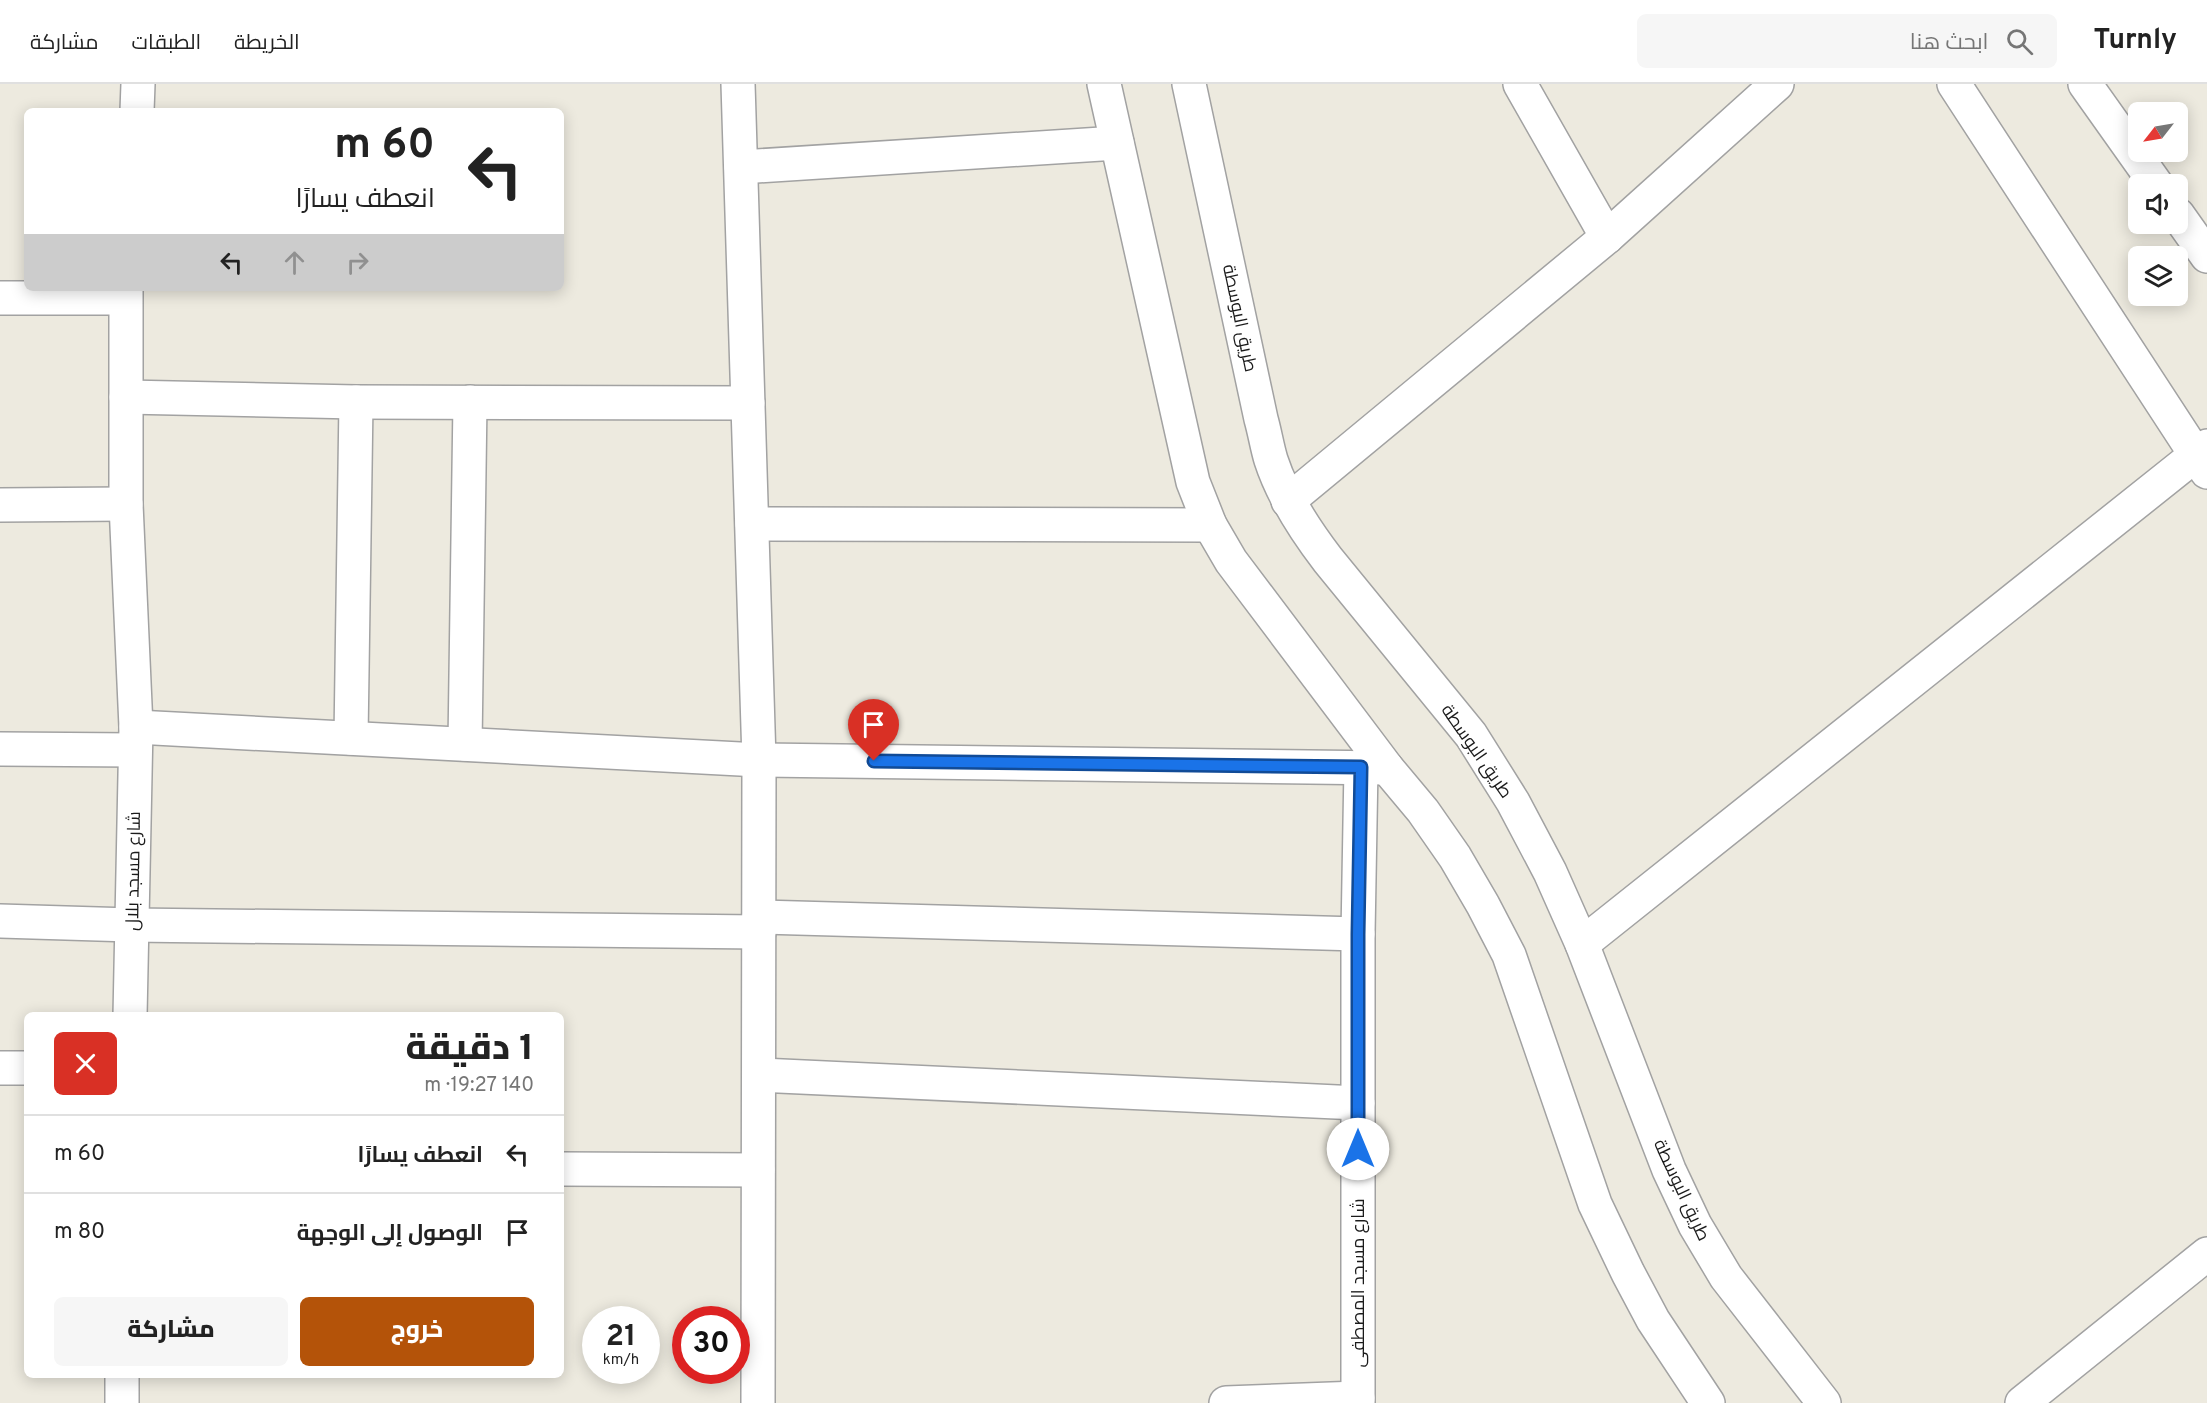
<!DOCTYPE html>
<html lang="ar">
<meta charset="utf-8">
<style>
body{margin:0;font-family:Overpass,Cairo,sans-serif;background:#f6f6f6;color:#222;direction:rtl;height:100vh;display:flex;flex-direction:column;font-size:22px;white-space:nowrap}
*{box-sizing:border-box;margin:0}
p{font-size:20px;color:#767676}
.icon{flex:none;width:33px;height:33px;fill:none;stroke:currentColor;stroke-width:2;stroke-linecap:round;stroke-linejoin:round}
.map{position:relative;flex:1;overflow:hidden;direction:ltr}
.details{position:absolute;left:24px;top:928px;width:540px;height:366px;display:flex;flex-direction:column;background:#fff;border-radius:9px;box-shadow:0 3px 15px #0003;direction:rtl}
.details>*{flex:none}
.banner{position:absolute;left:24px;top:24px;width:540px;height:183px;border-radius:9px;box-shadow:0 3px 15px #0003;direction:rtl;background:#fff;color:#222;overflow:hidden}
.needle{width:39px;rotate:239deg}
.controls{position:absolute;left:2128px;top:18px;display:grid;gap:12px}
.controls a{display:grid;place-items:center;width:60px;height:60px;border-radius:9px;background:#fff;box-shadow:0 3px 15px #0003;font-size:30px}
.speed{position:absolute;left:582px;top:1222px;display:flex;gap:12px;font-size:30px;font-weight:700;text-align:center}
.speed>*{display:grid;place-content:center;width:78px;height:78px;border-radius:50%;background:#fff;box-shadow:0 3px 15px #0003;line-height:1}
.speed small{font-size:15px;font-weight:400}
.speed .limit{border:9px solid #d22;background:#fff;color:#111}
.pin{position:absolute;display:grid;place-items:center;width:51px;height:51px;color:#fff;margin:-62px -26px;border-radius:50% 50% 50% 0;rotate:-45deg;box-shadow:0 0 6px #0007}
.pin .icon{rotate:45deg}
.me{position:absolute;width:66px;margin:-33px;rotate:0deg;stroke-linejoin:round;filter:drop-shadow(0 0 4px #0008)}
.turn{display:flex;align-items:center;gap:21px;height:126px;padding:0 30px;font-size:27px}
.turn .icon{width:78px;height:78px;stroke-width:2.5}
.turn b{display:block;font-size:42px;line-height:51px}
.lanes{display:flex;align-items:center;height:57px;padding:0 30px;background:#0003;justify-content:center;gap:30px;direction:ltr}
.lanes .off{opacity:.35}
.round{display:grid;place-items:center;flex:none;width:63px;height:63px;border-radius:9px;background:#f6f6f6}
.overview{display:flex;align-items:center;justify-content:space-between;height:102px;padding:0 30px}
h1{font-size:36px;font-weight:800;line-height:45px}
.cta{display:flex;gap:12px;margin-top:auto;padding:12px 30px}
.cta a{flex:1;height:69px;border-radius:9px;background:#b45309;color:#fff;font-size:24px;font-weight:800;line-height:69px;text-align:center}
.cta a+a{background:#f6f6f6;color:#222}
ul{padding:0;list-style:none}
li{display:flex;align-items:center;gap:18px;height:78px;padding:0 30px;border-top:2px solid #e0e0e0}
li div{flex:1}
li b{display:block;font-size:22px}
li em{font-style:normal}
header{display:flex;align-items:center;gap:36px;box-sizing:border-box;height:84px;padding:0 30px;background:#fff;border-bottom:2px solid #e0e0e0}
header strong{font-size:28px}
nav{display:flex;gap:33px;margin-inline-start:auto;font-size:21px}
.search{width:420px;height:54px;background:#f6f6f6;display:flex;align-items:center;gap:15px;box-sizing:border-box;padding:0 21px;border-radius:9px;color:#767676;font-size:22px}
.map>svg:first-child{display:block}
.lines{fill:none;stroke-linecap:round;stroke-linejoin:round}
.street-casing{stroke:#a2a2a2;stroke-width:36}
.street{stroke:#fff;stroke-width:33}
.route-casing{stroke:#114b97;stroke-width:15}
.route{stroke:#1a73e8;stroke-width:10}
.labels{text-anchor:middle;stroke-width:5;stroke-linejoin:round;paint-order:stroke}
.street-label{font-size:18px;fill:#1b1b1b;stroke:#fff}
</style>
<header>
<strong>Turnly</strong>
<div class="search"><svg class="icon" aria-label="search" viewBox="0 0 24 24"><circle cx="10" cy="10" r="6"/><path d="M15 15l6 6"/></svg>ابحث هنا</div>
<nav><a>الخريطة</a><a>الطبقات</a><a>مشاركة</a></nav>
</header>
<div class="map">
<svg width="2207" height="1319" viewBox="0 0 2207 1319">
<rect width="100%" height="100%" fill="#edeadf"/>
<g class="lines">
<defs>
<g id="street">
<path d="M 738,0 L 759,676 L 758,1319"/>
<path d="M 1104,0 L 1193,398 L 1210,441 L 1231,477 L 1387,684 L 1423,727 L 1455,773 L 1483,821 L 1509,871 L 1595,1120 L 1628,1189 L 1653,1236 L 1708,1319"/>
<path d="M 1189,0 L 1261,335 C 1265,349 1267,363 1271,376 C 1283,413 1305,446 1328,476 L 1471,651 L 1513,718 L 1550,788 L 1582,860 L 1669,1086 L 1695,1141 L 1726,1193 L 1824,1319"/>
<path d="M 1520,0 L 1607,153"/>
<path d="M 1954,0 L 2207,388"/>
<path d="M 2085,0 L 2156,100"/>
<path d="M 137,27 L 138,0"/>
<path d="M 741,83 L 1117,59"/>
<path d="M 2178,131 L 2207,172"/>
<path d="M 126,204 L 126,420 L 136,643 L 130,932"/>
<path d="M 0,214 L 125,214"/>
<path d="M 126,313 L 356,318 L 748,319"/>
<path d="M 1288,417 L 1607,153 L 1777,0"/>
<path d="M 0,421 L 126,420"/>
<path d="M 752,440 L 1210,441"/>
<path d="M 136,643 L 759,676 L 1387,684"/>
<path d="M 351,654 L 356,318"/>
<path d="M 465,660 L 470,318"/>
<path d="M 0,665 L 135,666"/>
<path d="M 759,833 L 1358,850"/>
<path d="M 0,837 L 131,841 L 759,848"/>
<path d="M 1582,860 L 2207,362"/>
<path d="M 0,984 L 27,984"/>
<path d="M 759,991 L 1358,1019"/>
<path d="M 561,1085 L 758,1086"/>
<path d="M 122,1319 L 122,1292"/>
<path d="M 1226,1319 L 1358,1314"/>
<path d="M 1358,1319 L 1358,850 L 1361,683"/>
<path d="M 2022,1319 L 2207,1170"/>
</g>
</defs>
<use href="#street" class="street-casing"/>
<use href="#street" class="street"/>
</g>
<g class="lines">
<defs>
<path id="route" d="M 874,677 L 1361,683 L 1358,850 L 1358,1065"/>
</defs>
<use href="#route" class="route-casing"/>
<use href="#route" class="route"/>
</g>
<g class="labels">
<g class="street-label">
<text transform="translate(1240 234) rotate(78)" y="6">طريق البوسطة</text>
<text transform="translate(1477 667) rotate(55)" y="6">طريق البوسطة</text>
<text transform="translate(133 787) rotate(-89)" y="6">شارع مسجد بلال</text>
<text transform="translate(1682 1106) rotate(65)" y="6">طريق البوسطة</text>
<text transform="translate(1358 1199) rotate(-90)" y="6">شارع مسجد المصطفى</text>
</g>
</g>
</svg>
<div class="controls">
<a><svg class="needle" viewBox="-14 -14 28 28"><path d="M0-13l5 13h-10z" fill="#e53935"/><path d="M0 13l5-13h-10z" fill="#767676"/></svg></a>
<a><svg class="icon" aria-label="sound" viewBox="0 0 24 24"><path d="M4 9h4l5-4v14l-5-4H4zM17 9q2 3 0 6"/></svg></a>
<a><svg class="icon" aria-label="layers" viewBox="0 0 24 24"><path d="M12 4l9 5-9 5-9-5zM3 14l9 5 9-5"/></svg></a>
</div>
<div class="speed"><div>21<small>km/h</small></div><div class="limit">30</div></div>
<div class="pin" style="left:874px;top:677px;background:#d93025"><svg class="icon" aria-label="arrive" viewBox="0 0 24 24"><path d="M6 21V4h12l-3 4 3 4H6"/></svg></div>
<svg class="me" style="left:1358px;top:1065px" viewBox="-20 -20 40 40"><circle r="19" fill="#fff"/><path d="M0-13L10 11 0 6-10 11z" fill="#1a73e8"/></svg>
<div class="banner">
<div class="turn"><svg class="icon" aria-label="left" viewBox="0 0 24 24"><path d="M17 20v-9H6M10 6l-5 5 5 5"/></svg><div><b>60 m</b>انعطف يسارًا</div></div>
<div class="lanes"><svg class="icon" aria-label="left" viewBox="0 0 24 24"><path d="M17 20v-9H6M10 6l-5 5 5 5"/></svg><svg class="icon off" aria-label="ahead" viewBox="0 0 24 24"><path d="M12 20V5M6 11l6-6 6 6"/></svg><svg class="icon off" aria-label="right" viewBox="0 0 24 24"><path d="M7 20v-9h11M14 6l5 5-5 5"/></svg></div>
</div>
<section class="details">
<div class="overview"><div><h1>1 دقيقة</h1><p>140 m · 19:27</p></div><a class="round" style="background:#d93025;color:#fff"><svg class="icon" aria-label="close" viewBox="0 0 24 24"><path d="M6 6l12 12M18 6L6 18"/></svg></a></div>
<ul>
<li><svg class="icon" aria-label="left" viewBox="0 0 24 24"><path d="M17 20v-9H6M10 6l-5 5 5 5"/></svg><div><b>انعطف يسارًا</b></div><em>60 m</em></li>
<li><svg class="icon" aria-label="arrive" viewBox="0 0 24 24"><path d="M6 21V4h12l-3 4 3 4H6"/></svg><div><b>الوصول إلى الوجهة</b></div><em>80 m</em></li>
</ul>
<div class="cta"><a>خروج</a><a>مشاركة</a></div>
</section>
</div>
